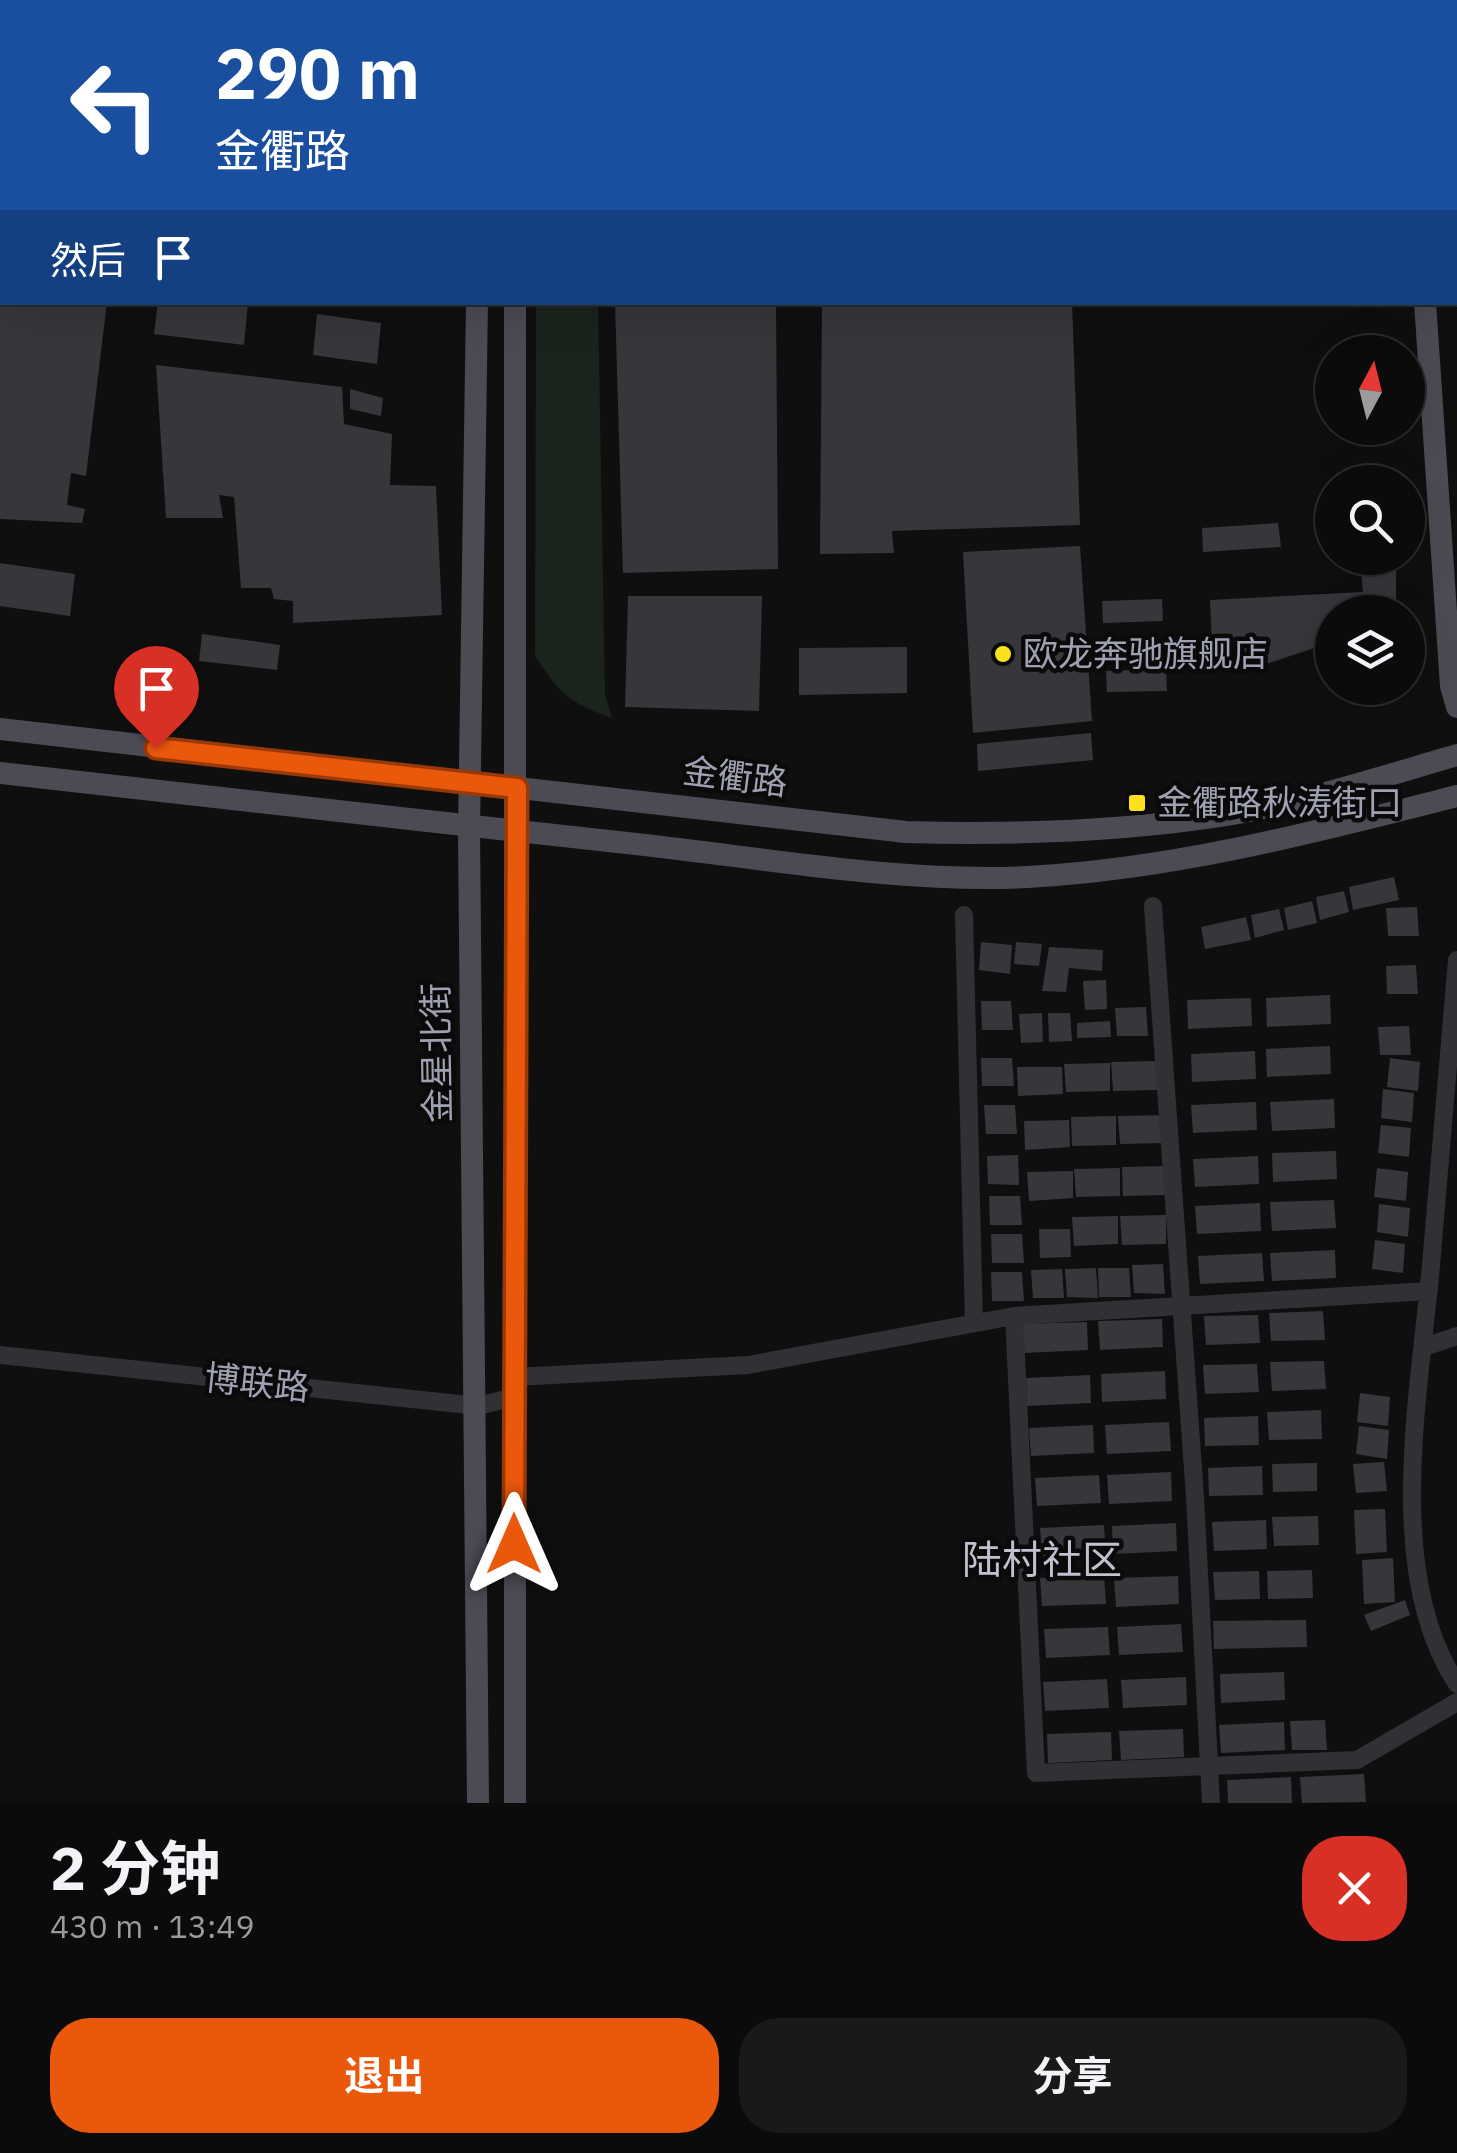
<!DOCTYPE html>
<html lang="zh">
<meta charset="utf-8">
<style>
body{margin:0;font-family:"IBM Plex Sans","Noto Sans SC",sans-serif;background:#19191a;color:#f1f3f6;height:100vh;display:flex;flex-direction:column;font-size:38px;white-space:nowrap}
*{box-sizing:border-box;margin:0}
p{font-size:32px;color:#9a9b9d}
.icon{flex:none;width:55px;height:55px;fill:none;stroke:currentColor;stroke-width:2;stroke-linecap:round;stroke-linejoin:round}
.map{position:relative;height:1803px;overflow:hidden}
.side{display:flex;flex-direction:column;background:#0b0b0c;flex:1}
.side>*{flex:none}
.top-card{position:absolute;left:0px;top:0px;width:1458px;height:305px;box-shadow:0 10px 40px #0002,0 0 0 2px #2b2b2d;background:#1a4fa0;color:#fff;overflow:hidden}
.needle{width:65px;rotate:7deg}
.fabs{position:absolute;left:1315px;top:335px;display:grid;gap:20px}
.fabs a{display:grid;place-items:center;width:110px;height:110px;border-radius:50%;background:#0b0b0c;box-shadow:0 10px 40px #0002,0 0 0 2px #2b2b2d;font-size:50px}
.pin{position:absolute;display:grid;place-items:center;width:85px;height:85px;color:#fff;margin:-102px -42px;border-radius:50% 50% 50% 0;rotate:-45deg;box-shadow:0 0 10px #0007}
.pin .icon{rotate:45deg}
.me{position:absolute;width:110px;margin:-55px;rotate:0deg;stroke-linejoin:round;filter:drop-shadow(0 0 8px #0008)}
.turn{display:flex;align-items:center;gap:35px;height:210px;padding:0 50px;font-size:45px}
.turn .icon{width:130px;height:130px;stroke-width:2.5}
.turn b{display:block;font-size:70px;line-height:85px}
.then{display:flex;align-items:center;height:95px;padding:0 50px;background:#0003;gap:20px;font-size:38px}
.round{display:grid;place-items:center;flex:none;width:105px;height:105px;border-radius:40px;background:#19191a}
.headline{display:flex;align-items:center;justify-content:space-between;height:170px;padding:0 50px}
h1{font-size:60px;font-weight:700;line-height:75px}
.primary-button{display:flex;gap:20px;margin-top:auto;padding:20px 50px}
.primary-button a{flex:1;height:115px;border-radius:40px;background:#ea580c;color:#fff;font-size:40px;font-weight:700;line-height:115px;text-align:center}
.primary-button a+a{background:#19191a;color:#f1f3f6}
.map>svg:first-child{display:block}
.green{fill:#1b231d}
.building{fill:#36363b}
.lines{fill:none;stroke-linecap:round;stroke-linejoin:round}
.minor{stroke:#303035;stroke-width:18}
.major{stroke:#4b4b54;stroke-width:22}
.route-casing{stroke:#983908;stroke-width:25}
.route{stroke:#ea580c;stroke-width:18}
.poi-dot{fill:#fae01d;stroke:#0a0a0b;stroke-width:4}
.labels{text-anchor:middle;stroke-width:9;stroke-linejoin:round;paint-order:stroke}
.poi-label{font-size:35px;fill:#9fa1b2;stroke:#0a0a0b;text-anchor:start}
.street-label{font-size:35px;fill:#9fa1b2;stroke:#0a0a0b}
.quarter-label{font-size:40px;fill:#c0c1ce;stroke:#0a0a0b}
</style>
<div class="map">
<svg width="1457" height="1803" viewBox="0 0 1457 1803">
<rect width="100%" height="100%" fill="#0f0f10"/>
<path class="green" d="M 536,303 L 598,303 L 605,694 L 612,718 C 569,703 560,694 535,656 Z"/>
<g class="building">
<path d="M 0,302 L 107,302 L 86,476 L 71,473 L 67,505 L 85,509 L 82,523 L 0,519 Z"/>
<path d="M 158,302 L 248,302 L 244,345 L 154,334 Z"/>
<path d="M 615,302 L 776,302 L 778,569 L 623,573 Z"/>
<path d="M 822,302 L 1072,302 L 1080,525 L 892,531 L 894,553 L 820,554 Z"/>
<path d="M 317,314 L 381,323 L 377,364 L 313,355 Z"/>
<path d="M 156,365 L 342,387 L 344,424 L 392,434 L 390,485 L 436,486 L 442,615 L 293,623 L 293,601 L 274,599 L 271,588 L 241,588 L 234,497 L 219,495 L 223,518 L 166,518 Z"/>
<path d="M 350,389 L 383,398 L 381,416 L 350,409 Z"/>
<path d="M 1278,523 L 1281,547 L 1203,552 L 1202,528 Z"/>
<path d="M 1080,546 L 1092,721 L 973,733 L 963,552 Z"/>
<path d="M 1360,558 L 1396,558 L 1396,612 L 1332,612 L 1332,642 L 1263,665 L 1213,667 L 1210,600 L 1363,592 Z"/>
<path d="M 0,563 L 75,574 L 70,616 L 0,606 Z"/>
<path d="M 628,596 L 762,596 L 759,711 L 625,707 Z"/>
<path d="M 1162,599 L 1163,621 L 1103,623 L 1102,601 Z"/>
<path d="M 202,634 L 280,645 L 277,670 L 199,661 Z"/>
<path d="M 907,647 L 907,693 L 799,695 L 799,648 Z"/>
<path d="M 1166,669 L 1167,691 L 1107,692 L 1106,671 Z"/>
<path d="M 1091,733 L 1093,760 L 978,771 L 977,744 Z"/>
<path d="M 1394,877 L 1399,900 L 1353,910 L 1349,887 Z"/>
<path d="M 1344,891 L 1349,912 L 1320,920 L 1316,897 Z"/>
<path d="M 1312,901 L 1317,923 L 1288,930 L 1284,908 Z"/>
<path d="M 1417,907 L 1419,936 L 1388,936 L 1386,908 Z"/>
<path d="M 1279,909 L 1284,930 L 1255,938 L 1251,915 Z"/>
<path d="M 1246,917 L 1251,940 L 1205,949 L 1201,927 Z"/>
<path d="M 981,942 L 1012,945 L 1010,974 L 979,970 Z"/>
<path d="M 1016,942 L 1042,944 L 1039,966 L 1014,964 Z"/>
<path d="M 1049,947 L 1103,950 L 1102,971 L 1069,968 L 1066,992 L 1042,991 Z"/>
<path d="M 1416,965 L 1418,994 L 1387,994 L 1386,966 Z"/>
<path d="M 1106,980 L 1107,1009 L 1085,1010 L 1083,981 Z"/>
<path d="M 1330,995 L 1331,1024 L 1267,1027 L 1266,998 Z"/>
<path d="M 1251,998 L 1252,1026 L 1188,1029 L 1187,1000 Z"/>
<path d="M 981,1001 L 1011,1001 L 1013,1030 L 982,1030 Z"/>
<path d="M 1146,1007 L 1148,1036 L 1117,1036 L 1115,1008 Z"/>
<path d="M 1042,1013 L 1043,1042 L 1021,1043 L 1019,1014 Z"/>
<path d="M 1048,1013 L 1070,1013 L 1072,1041 L 1049,1042 Z"/>
<path d="M 1110,1021 L 1111,1037 L 1077,1038 L 1077,1023 Z"/>
<path d="M 1409,1026 L 1411,1055 L 1380,1055 L 1378,1027 Z"/>
<path d="M 1330,1046 L 1331,1074 L 1267,1077 L 1266,1049 Z"/>
<path d="M 1255,1051 L 1256,1079 L 1192,1082 L 1191,1054 Z"/>
<path d="M 981,1058 L 1012,1058 L 1014,1086 L 982,1086 Z"/>
<path d="M 1390,1058 L 1420,1062 L 1418,1091 L 1387,1087 Z"/>
<path d="M 1157,1061 L 1157,1090 L 1113,1091 L 1111,1062 Z"/>
<path d="M 1110,1063 L 1110,1091 L 1066,1092 L 1064,1064 Z"/>
<path d="M 1017,1067 L 1062,1067 L 1063,1094 L 1018,1096 Z"/>
<path d="M 1383,1089 L 1414,1093 L 1412,1122 L 1381,1118 Z"/>
<path d="M 1334,1099 L 1335,1128 L 1272,1131 L 1270,1102 Z"/>
<path d="M 1256,1102 L 1257,1130 L 1193,1133 L 1191,1105 Z"/>
<path d="M 984,1105 L 1015,1105 L 1017,1134 L 986,1134 Z"/>
<path d="M 1164,1115 L 1164,1143 L 1120,1144 L 1118,1116 Z"/>
<path d="M 1116,1116 L 1116,1145 L 1072,1146 L 1071,1117 Z"/>
<path d="M 1069,1120 L 1070,1147 L 1025,1150 L 1024,1121 Z"/>
<path d="M 1381,1125 L 1411,1128 L 1409,1157 L 1378,1153 Z"/>
<path d="M 1336,1151 L 1337,1179 L 1273,1182 L 1272,1153 Z"/>
<path d="M 1018,1155 L 1019,1185 L 988,1184 L 987,1156 Z"/>
<path d="M 1258,1156 L 1259,1184 L 1195,1187 L 1193,1159 Z"/>
<path d="M 1167,1166 L 1168,1195 L 1123,1196 L 1122,1167 Z"/>
<path d="M 1120,1168 L 1120,1196 L 1076,1197 L 1074,1169 Z"/>
<path d="M 1377,1168 L 1408,1172 L 1406,1201 L 1374,1197 Z"/>
<path d="M 1073,1171 L 1073,1198 L 1029,1201 L 1027,1172 Z"/>
<path d="M 989,1196 L 1020,1196 L 1022,1225 L 990,1225 Z"/>
<path d="M 1334,1200 L 1336,1228 L 1272,1231 L 1270,1202 Z"/>
<path d="M 1260,1203 L 1261,1231 L 1197,1234 L 1195,1206 Z"/>
<path d="M 1379,1204 L 1410,1208 L 1408,1237 L 1377,1232 Z"/>
<path d="M 1166,1215 L 1166,1244 L 1122,1245 L 1120,1216 Z"/>
<path d="M 1118,1216 L 1118,1244 L 1074,1246 L 1072,1217 Z"/>
<path d="M 1039,1229 L 1070,1229 L 1071,1257 L 1040,1258 Z"/>
<path d="M 991,1234 L 1022,1234 L 1024,1263 L 992,1263 Z"/>
<path d="M 1375,1240 L 1405,1244 L 1403,1273 L 1372,1269 Z"/>
<path d="M 1335,1250 L 1336,1278 L 1272,1281 L 1270,1253 Z"/>
<path d="M 1262,1253 L 1264,1281 L 1200,1284 L 1198,1256 Z"/>
<path d="M 1163,1264 L 1165,1294 L 1134,1293 L 1132,1265 Z"/>
<path d="M 1096,1268 L 1098,1298 L 1067,1297 L 1065,1269 Z"/>
<path d="M 1098,1268 L 1129,1268 L 1131,1297 L 1099,1297 Z"/>
<path d="M 1062,1269 L 1064,1298 L 1033,1298 L 1031,1270 Z"/>
<path d="M 991,1272 L 1022,1272 L 1024,1301 L 992,1301 Z"/>
<path d="M 1323,1311 L 1325,1340 L 1271,1341 L 1269,1313 Z"/>
<path d="M 1258,1315 L 1260,1343 L 1206,1345 L 1204,1316 Z"/>
<path d="M 1162,1319 L 1163,1347 L 1100,1350 L 1098,1321 Z"/>
<path d="M 1087,1322 L 1088,1350 L 1024,1353 L 1022,1324 Z"/>
<path d="M 1324,1361 L 1326,1389 L 1272,1391 L 1270,1362 Z"/>
<path d="M 1257,1364 L 1259,1392 L 1205,1394 L 1203,1365 Z"/>
<path d="M 1165,1371 L 1166,1399 L 1102,1402 L 1101,1374 Z"/>
<path d="M 1090,1375 L 1091,1403 L 1027,1406 L 1026,1378 Z"/>
<path d="M 1360,1393 L 1390,1397 L 1388,1426 L 1357,1422 Z"/>
<path d="M 1321,1410 L 1322,1439 L 1269,1440 L 1267,1412 Z"/>
<path d="M 1258,1416 L 1259,1445 L 1205,1446 L 1204,1418 Z"/>
<path d="M 1169,1422 L 1171,1451 L 1107,1454 L 1105,1425 Z"/>
<path d="M 1093,1425 L 1094,1453 L 1031,1456 L 1029,1428 Z"/>
<path d="M 1359,1426 L 1389,1430 L 1387,1459 L 1356,1454 Z"/>
<path d="M 1384,1462 L 1387,1491 L 1356,1493 L 1353,1464 Z"/>
<path d="M 1317,1463 L 1317,1491 L 1273,1492 L 1272,1464 Z"/>
<path d="M 1262,1466 L 1263,1495 L 1209,1496 L 1208,1468 Z"/>
<path d="M 1171,1472 L 1172,1501 L 1109,1504 L 1107,1475 Z"/>
<path d="M 1099,1475 L 1101,1503 L 1037,1506 L 1035,1478 Z"/>
<path d="M 1385,1509 L 1387,1552 L 1356,1554 L 1354,1510 Z"/>
<path d="M 1318,1516 L 1319,1545 L 1274,1546 L 1272,1517 Z"/>
<path d="M 1266,1520 L 1267,1549 L 1214,1551 L 1212,1522 Z"/>
<path d="M 1176,1523 L 1177,1551 L 1113,1554 L 1112,1526 Z"/>
<path d="M 1104,1525 L 1106,1553 L 1042,1556 L 1040,1528 Z"/>
<path d="M 1393,1558 L 1395,1602 L 1364,1604 L 1362,1560 Z"/>
<path d="M 1312,1570 L 1313,1598 L 1268,1599 L 1267,1571 Z"/>
<path d="M 1259,1571 L 1260,1599 L 1215,1600 L 1213,1572 Z"/>
<path d="M 1104,1575 L 1106,1604 L 1042,1606 L 1040,1578 Z"/>
<path d="M 1178,1576 L 1179,1604 L 1116,1607 L 1114,1578 Z"/>
<path d="M 1405,1600 L 1410,1615 L 1371,1631 L 1364,1615 Z"/>
<path d="M 1306,1620 L 1307,1647 L 1214,1649 L 1213,1621 Z"/>
<path d="M 1181,1624 L 1183,1652 L 1119,1655 L 1117,1627 Z"/>
<path d="M 1108,1627 L 1110,1655 L 1046,1658 L 1044,1629 Z"/>
<path d="M 1284,1672 L 1285,1700 L 1221,1703 L 1220,1674 Z"/>
<path d="M 1186,1677 L 1187,1705 L 1123,1708 L 1121,1680 Z"/>
<path d="M 1107,1679 L 1109,1708 L 1045,1711 L 1043,1682 Z"/>
<path d="M 1325,1720 L 1327,1750 L 1292,1750 L 1290,1721 Z"/>
<path d="M 1284,1722 L 1285,1750 L 1221,1753 L 1219,1725 Z"/>
<path d="M 1183,1729 L 1184,1757 L 1121,1760 L 1119,1731 Z"/>
<path d="M 1111,1732 L 1112,1760 L 1048,1763 L 1047,1734 Z"/>
<path d="M 1364,1774 L 1366,1802 L 1302,1803 L 1300,1777 Z"/>
<path d="M 1291,1777 L 1292,1803 L 1228,1803 L 1227,1780 Z"/>
</g>
<g class="lines">
<g class="minor">
<path d="M 0,138 L 2,139"/>
<path d="M 1153,906 L 1195,1497 L 1211,1803"/>
<path d="M 964,915 L 974,1323"/>
<path d="M 1457,960 C 1448,1062 1440,1163 1431,1265 C 1420,1391 1383,1573 1457,1684"/>
<path d="M 1014,1316 L 1036,1773 L 1357,1760 L 1457,1702"/>
<path d="M 1424,1347 L 1457,1336"/>
<path d="M 0,1355 L 478,1406 L 514,1397"/>
<path d="M 514,1377 L 748,1365 L 1014,1316 L 1429,1291"/>
</g>
<g class="major">
<path d="M 477,0 L 477,2"/>
<path d="M 514,0 L 514,2"/>
<path d="M 1409,0 L 1409,2"/>
<path d="M 1444,0 L 1444,2"/>
<path d="M 1455,194 L 1457,228"/>
<path d="M 477,302 L 469,829 L 478,1803"/>
<path d="M 515,302 L 515,1803"/>
<path d="M 1425,302 L 1451,686 L 1457,707"/>
<path d="M 0,729 L 906,832 C 1014,835 1120,832 1227,815 C 1305,802 1381,777 1457,755"/>
<path d="M 0,773 C 215,798 430,821 645,845 C 770,859 901,883 1028,877 C 1175,869 1315,832 1457,796"/>
</g>
</g>
<g class="lines">
<defs>
<path id="route" d="M 156,748 L 517,788 L 514,1544"/>
</defs>
<use href="#route" class="route-casing"/>
<use href="#route" class="route"/>
</g>
<g class="poi-dot">
<circle cx="1003" cy="654" r="10"/>
<rect x="1127" y="793" width="20" height="20" rx="5"/>
</g>
<g class="labels">
<g class="poi-label">
<text x="1023" y="666">欧龙奔驰旗舰店</text>
<text x="1157" y="815">金衢路秋涛街口</text>
</g>
<g class="street-label">
<text transform="translate(735 777) rotate(7)" y="12">金衢路</text>
<text transform="translate(437 1053) rotate(-91)" y="12">金星北街</text>
<text transform="translate(257 1383) rotate(6)" y="12">博联路</text>
</g>
<g class="quarter-label">
<text x="1042" y="1574">陆村社区</text>
</g>
</g>
</svg>
<div class="fabs">
<a><svg class="needle" viewBox="-14 -14 28 28"><path d="M0-13l5 13h-10z" fill="#e53935"/><path d="M0 13l5-13h-10z" fill="#9a9b9d"/></svg></a>
<a><svg class="icon" aria-label="search" viewBox="0 0 24 24"><circle cx="10" cy="10" r="6"/><path d="M15 15l6 6"/></svg></a>
<a><svg class="icon" aria-label="layers" viewBox="0 0 24 24"><path d="M12 4l9 5-9 5-9-5zM3 14l9 5 9-5"/></svg></a>
</div>
<div class="pin" style="left:156px;top:748px;background:#d93025"><svg class="icon" aria-label="arrive" viewBox="0 0 24 24"><path d="M6 21V4h12l-3 4 3 4H6"/></svg></div>
<svg class="me" style="left:514px;top:1544px" viewBox="-20 -20 40 40"><path d="M0-17L14 15 0 8-14 15z" fill="#ea580c" stroke="#fff" stroke-width="4"/></svg>
<div class="top-card">
<div class="turn"><svg class="icon" aria-label="left" viewBox="0 0 24 24"><path d="M17 20v-9H6M10 6l-5 5 5 5"/></svg><div><b>290 m</b>金衢路</div></div>
<div class="then">然后<svg class="icon" aria-label="arrive" viewBox="0 0 24 24"><path d="M6 21V4h12l-3 4 3 4H6"/></svg></div>
</div>
</div>
<section class="side">
<div class="headline"><div><h1>2 分钟</h1><p>430 m · 13:49</p></div><a class="round" style="background:#d93025;color:#fff"><svg class="icon" aria-label="close" viewBox="0 0 24 24"><path d="M6 6l12 12M18 6L6 18"/></svg></a></div>
<div class="primary-button"><a>退出</a><a>分享</a></div>
</section>
